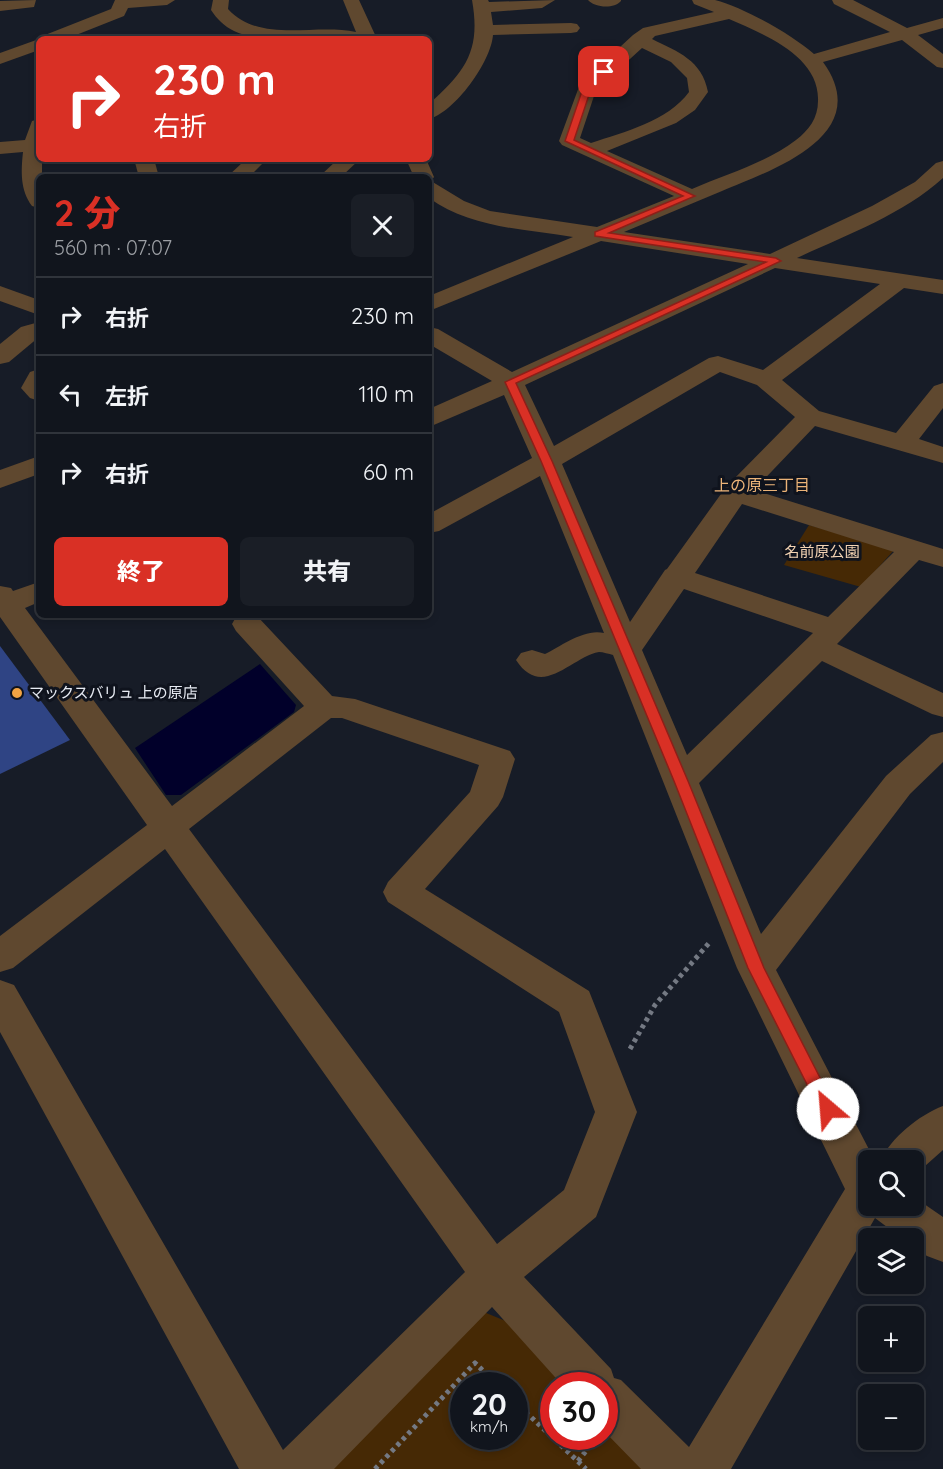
<!DOCTYPE html>
<html lang="ja">
<meta charset="utf-8">
<style>
body{margin:0;font-family:Quicksand,"Noto Sans JP",sans-serif;background:#1a1e26;color:#f1f3f6;height:100vh;display:flex;flex-direction:column;font-size:22px;white-space:nowrap}
*{box-sizing:border-box;margin:0}
p{font-size:20px;color:#9c9fa4}
.icon{flex:none;width:33px;height:33px;fill:none;stroke:currentColor;stroke-width:2;stroke-linecap:round;stroke-linejoin:round}
.map{position:relative;flex:1;overflow:hidden}
.drawer{position:absolute;left:36px;top:174px;width:396px;height:444px;display:flex;flex-direction:column;background:#11151d;border-radius:9px;box-shadow:0 3px 9px #0003,0 0 0 2px #30343b}
.drawer>*{flex:none}
.top-card{position:absolute;left:36px;top:36px;width:396px;height:126px;border-radius:9px;box-shadow:0 3px 9px #0003,0 0 0 2px #30343b;background:#d93025;color:#fff;overflow:hidden}
.controls{position:absolute;left:858px;top:1150px;display:grid;gap:12px}
.controls a{display:grid;place-items:center;width:66px;height:66px;border-radius:9px;background:#11151d;box-shadow:0 3px 9px #0003,0 0 0 2px #30343b;font-size:30px}
.speed{position:absolute;left:450px;top:1372px;display:flex;gap:12px;font-size:30px;font-weight:700;text-align:center}
.speed>*{display:grid;place-content:center;width:78px;height:78px;border-radius:50%;background:#11151d;box-shadow:0 3px 9px #0003,0 0 0 2px #30343b;line-height:1}
.speed small{font-size:15px;font-weight:400}
.speed .limit{border:9px solid #d22;background:#fff;color:#111}
.pin{position:absolute;display:grid;place-items:center;width:51px;height:51px;color:#fff;margin:-26px;border-radius:12px;box-shadow:0 3px 9px #0006}
.me{position:absolute;width:66px;margin:-33px;rotate:333deg;stroke-linejoin:round;filter:drop-shadow(0 0 4px #0008)}
.turn{display:flex;align-items:center;gap:21px;height:126px;padding:0 18px;font-size:27px}
.turn .icon{width:78px;height:78px;stroke-width:2.5}
.turn b{display:block;font-size:42px;line-height:51px}
.round{display:grid;place-items:center;flex:none;width:63px;height:63px;border-radius:9px;background:#1a1e26}
.headline{display:flex;align-items:center;justify-content:space-between;height:102px;padding:0 18px}
h1{font-size:36px;font-weight:800;line-height:45px;color:#d93025}
.button{display:flex;gap:12px;margin-top:auto;padding:12px 18px}
.button a{flex:1;height:69px;border-radius:9px;background:#d93025;color:#fff;font-size:24px;font-weight:800;line-height:69px;text-align:center}
.button a+a{background:#1a1e26;color:#f1f3f6}
ul{padding:0;list-style:none}
li{display:flex;align-items:center;gap:18px;height:78px;padding:0 18px;border-top:2px solid #30343b}
li div{flex:1}
li b{display:block;font-size:22px}
li em{font-style:normal}
.map>svg:first-child{display:block}
.green{fill:#462905;fill-rule:evenodd}
.water{fill:#01002a}
.building{fill:#2f4484}
.lines{fill:none;stroke-linecap:round;stroke-linejoin:round}
.path{stroke:#747983;stroke-width:5;stroke-dasharray:4 4;stroke-linecap:butt}
.minor{fill:#5f482f;fill-rule:evenodd}
.route{fill:#d93025;stroke:#8d1f18;stroke-width:1.5}
.poi-dot{fill:#f3a443;stroke:#0f131d;stroke-width:2}
.labels{text-anchor:middle;stroke-width:6;stroke-linejoin:round;paint-order:stroke}
.park-label{font-size:15px;fill:#f3d3b3;stroke:#0f131d}
.poi-label{font-size:15px;fill:#e7ebf3;stroke:#0f131d;text-anchor:start}
.neighbourhood-label{font-size:16px;fill:#ebb378;stroke:#0f131d}
</style>
<div class="map">
<svg width="943" height="1469" viewBox="0 0 943 1469">
<rect width="100%" height="100%" fill="#171c27"/>
<g class="green">
<path d="M 809,525 L 894,550 L 861,587 L 784,565 Z"/>
<path d="M 479,1310 L 508,1322 L 568,1386 L 554,1386 L 554,1437 L 604,1437 L 605,1425 L 646,1469 L 324,1469 ZM 464,1386 L 514,1386 L 514,1437 L 464,1437 Z"/>
</g>
<path class="water" d="M 260,664 L 296,705 L 294,712 L 181,795 L 166,795 L 135,748 Z"/>
<path class="building" d="M 0,646 L 70,740 L 0,774 Z"/>
<g class="lines">
<g class="path">
<path d="M 630,1049 L 655,1005 L 710,942"/>
<path d="M 514,1401 L 586,1469"/>
<path d="M 578,1461 L 593,1442"/>
<path d="M 375,1469 L 475,1363 L 499,1386"/>
</g>
<g class="minor">
<path d="M 36,0 L 34,7 L 0,11 L 0,1 Z"/>
<path d="M 115,0 L 175,0 L 167,5 L 128,8 L 124,16 L 66,39 L 42,39 L 45,35 L 111,9 Z"/>
<path d="M 213,0 L 229,0 L 228,9 C 260,44 314,23 356,32 L 343,0 L 359,0 L 377,39 C 341,39 264,46 234,31 C 224,26 217,19 211,10 Z"/>
<path d="M 472,0 L 488,0 L 489,2 L 555,0 L 542,8 L 491,12 L 493,25 L 571,23 L 577,24 L 580,28 L 577,32 L 571,33 L 493,35 C 491,62 455,112 429,119 L 429,104 C 466,71 481,50 472,0 Z"/>
<path d="M 588,0 L 621,0 L 621,1 C 614,9 595,8 588,0 Z"/>
<path d="M 692,0 C 699,0 708,0 715,0 C 745,8 791,34 814,54 L 890,32 L 834,4 L 832,0 L 853,0 L 907,28 L 943,18 L 943,28 L 918,35 L 943,54 L 943,68 L 937,67 L 902,40 L 823,62 C 876,135 772,170 722,191 C 689,205 657,218 624,232 L 770,254 L 872,206 L 915,182 L 936,163 L 943,161 L 943,178 C 902,215 846,235 797,258 L 943,280 L 943,294 L 904,288 L 782,380 L 819,411 L 896,433 L 934,386 L 943,383 L 943,408 L 919,439 L 943,447 L 943,463 L 815,426 L 754,490 L 943,549 L 943,567 L 919,560 L 837,644 L 943,693 L 943,717 L 932,714 L 822,661 L 699,783 L 761,934 L 886,776 L 931,735 L 943,732 L 943,762 L 910,794 L 776,970 L 875,1161 L 868,1161 L 868,1206 L 914,1206 L 914,1197 L 943,1217 L 943,1262 L 927,1256 L 914,1247 L 914,1239 L 903,1239 L 875,1218 L 731,1469 L 641,1469 L 604,1431 L 604,1386 L 563,1386 L 492,1307 L 334,1469 L 239,1469 L 0,1032 L 0,980 L 14,985 L 283,1450 L 465,1272 L 165,849 L 13,968 L 0,972 L 0,936 L 147,825 L 0,617 L 0,586 L 11,588 L 13,591 L 39,582 L 39,602 L 25,608 L 172,806 L 304,706 L 236,631 L 232,624 L 236,617 L 245,615 L 258,617 L 332,696 L 355,699 L 510,751 L 515,759 L 503,797 L 498,806 L 425,889 L 589,991 L 637,1112 L 596,1217 L 524,1277 L 611,1369 L 614,1378 L 621,1380 L 689,1447 L 845,1189 L 737,968 L 613,655 C 609,654 603,652 599,652 C 571,657 542,700 516,660 L 521,653 L 532,650 L 545,654 C 561,646 585,628 604,633 L 540,476 L 439,531 L 429,533 L 429,514 L 532,458 L 504,395 L 429,427 L 429,409 L 492,381 L 429,344 L 429,327 L 438,329 L 512,372 L 748,264 L 601,241 L 429,311 L 429,296 L 573,237 C 525,229 470,228 429,198 L 429,177 L 414,177 L 406,159 L 426,159 L 434,177 L 431,181 L 464,201 L 490,211 L 597,227 L 674,196 L 562,145 L 559,141 L 580,84 L 633,35 L 643,28 L 714,12 L 694,4 ZM 729,19 C 763,34 820,56 818,101 C 818,118 809,130 796,140 C 766,163 727,174 692,189 L 607,151 L 676,123 L 695,110 L 708,92 C 702,60 678,52 652,39 L 655,36 ZM 642,48 L 671,62 L 687,78 L 689,92 C 668,121 624,132 591,143 L 580,138 L 596,90 ZM 775,268 L 880,284 L 763,370 L 718,356 L 709,358 L 554,446 L 525,385 ZM 720,372 L 757,385 L 795,417 L 726,487 L 667,569 L 665,570 L 630,622 L 562,464 ZM 742,504 L 894,552 L 828,617 L 695,573 ZM 684,589 L 813,633 L 687,755 L 642,650 ZM 331,718 L 342,718 L 479,765 L 470,792 L 388,882 L 383,892 L 388,902 L 559,1012 L 595,1112 L 564,1190 L 497,1244 L 189,829 Z"/>
<path d="M 39,39 L 39,50 L 0,64 L 0,53 Z"/>
<path d="M 39,119 L 39,159 L 42,159 L 42,177 L 39,177 L 39,208 L 32,206 C 20,190 21,171 23,152 L 0,154 L 0,142 L 25,140 L 32,121 Z"/>
<path d="M 134,159 L 154,159 L 159,177 L 139,177 Z"/>
<path d="M 242,159 L 262,159 L 263,163 L 249,177 L 227,177 L 243,162 Z"/>
<path d="M 338,159 L 360,159 L 341,177 L 319,177 Z"/>
<path d="M 0,286 L 39,300 L 39,315 L 0,301 Z"/>
<path d="M 39,322 L 39,337 L 9,362 L 0,364 L 0,344 L 21,327 Z"/>
<path d="M 39,369 L 39,401 L 30,398 L 21,388 L 30,372 Z"/>
<path d="M 39,456 L 39,474 L 0,488 L 0,470 Z"/>
<path d="M 943,1106 L 943,1150 L 916,1174 L 914,1175 L 914,1161 L 880,1161 C 891,1138 919,1115 943,1106 Z"/>
</g>
</g>
<path class="route" d="M 602,70 L 608,72 L 591,89 L 574,140 L 695,196 L 609,233 L 776,258 L 781,261 L 516,383 L 552,461 L 688,781 L 764,968 L 836,1109 L 834,1114 L 828,1117 L 822,1114 L 748,968 L 674,781 L 541,461 L 505,382 L 766,262 L 595,236 L 595,232 L 683,196 L 565,141 L 583,88 Z"/>
<circle class="poi-dot" cx="17" cy="693" r="6"/>
<g class="labels">
<g class="park-label">
<text x="822" y="557">名前原公園</text>
</g>
<g class="poi-label">
<text x="29" y="698">マックスバリュ 上の原店</text>
</g>
<g class="neighbourhood-label">
<text x="762" y="491">上の原三丁目</text>
</g>
</g>
</svg>
<div class="controls">
<a><svg class="icon" aria-label="search" viewBox="0 0 24 24"><circle cx="10" cy="10" r="6"/><path d="M15 15l6 6"/></svg></a>
<a><svg class="icon" aria-label="layers" viewBox="0 0 24 24"><path d="M12 4l9 5-9 5-9-5zM3 14l9 5 9-5"/></svg></a>
<a>+</a>
<a>−</a>
</div>
<div class="speed"><div>20<small>km/h</small></div><div class="limit">30</div></div>
<div class="pin" style="left:604px;top:72px;background:#d93025"><svg class="icon" aria-label="arrive" viewBox="0 0 24 24"><path d="M6 21V4h12l-3 4 3 4H6"/></svg></div>
<svg class="me" style="left:828px;top:1109px" viewBox="-20 -20 40 40"><circle r="19" fill="#fff"/><path d="M0-13L10 11 0 6-10 11z" fill="#d93025"/></svg>
<div class="top-card">
<div class="turn"><svg class="icon" aria-label="right" viewBox="0 0 24 24"><path d="M7 20v-9h11M14 6l5 5-5 5"/></svg><div><b>230 m</b>右折</div></div>
</div>
<section class="drawer">
<div class="headline"><div><h1>2 分</h1><p>560 m · 07:07</p></div><a class="round"><svg class="icon" aria-label="close" viewBox="0 0 24 24"><path d="M6 6l12 12M18 6L6 18"/></svg></a></div>
<ul>
<li><svg class="icon" aria-label="right" viewBox="0 0 24 24"><path d="M7 20v-9h11M14 6l5 5-5 5"/></svg><div><b>右折</b></div><em>230 m</em></li>
<li><svg class="icon" aria-label="left" viewBox="0 0 24 24"><path d="M17 20v-9H6M10 6l-5 5 5 5"/></svg><div><b>左折</b></div><em>110 m</em></li>
<li><svg class="icon" aria-label="right" viewBox="0 0 24 24"><path d="M7 20v-9h11M14 6l5 5-5 5"/></svg><div><b>右折</b></div><em>60 m</em></li>
</ul>
<div class="button"><a>終了</a><a>共有</a></div>
</section>
</div>
